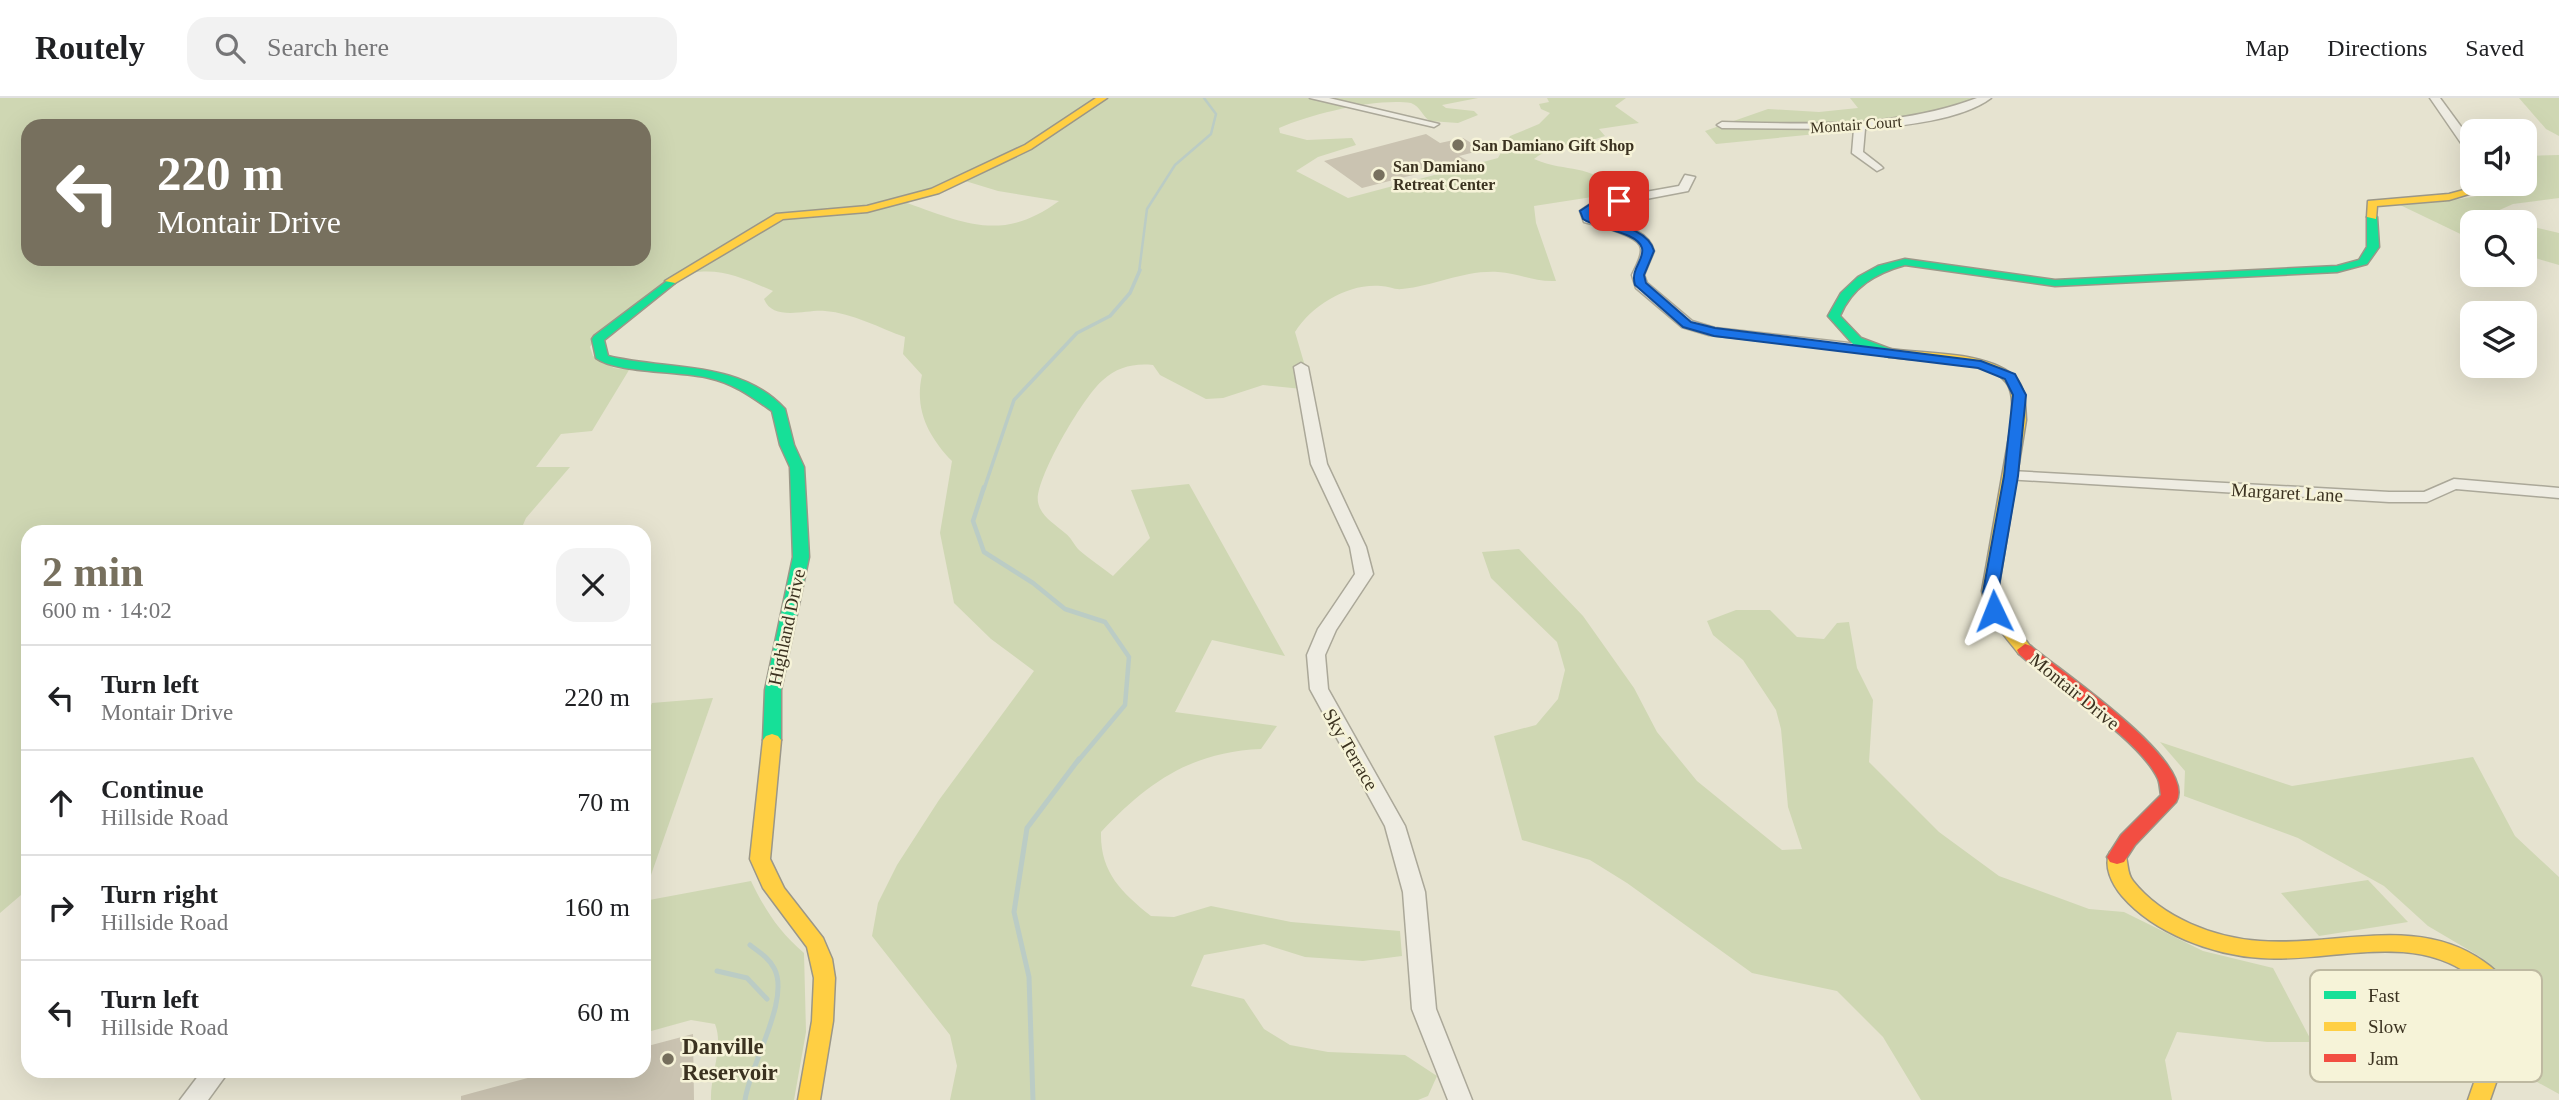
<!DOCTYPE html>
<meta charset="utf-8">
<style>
body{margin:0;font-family:Georgia,serif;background:#f2f2f2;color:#202124;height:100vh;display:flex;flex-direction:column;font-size:26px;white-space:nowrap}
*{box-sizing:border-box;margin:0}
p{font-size:23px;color:#757577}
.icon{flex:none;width:38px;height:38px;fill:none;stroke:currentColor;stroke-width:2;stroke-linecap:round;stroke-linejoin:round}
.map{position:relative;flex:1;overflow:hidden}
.details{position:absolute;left:21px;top:427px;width:630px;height:553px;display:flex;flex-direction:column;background:#fff;border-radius:21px;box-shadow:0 7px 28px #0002}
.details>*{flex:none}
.banner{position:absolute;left:21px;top:21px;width:630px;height:147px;border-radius:21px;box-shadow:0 7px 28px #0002;background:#77705e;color:#fff;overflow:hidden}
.fabs{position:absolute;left:2460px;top:21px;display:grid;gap:14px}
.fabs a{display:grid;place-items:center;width:77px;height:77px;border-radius:14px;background:#fff;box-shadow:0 7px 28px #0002;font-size:35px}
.pin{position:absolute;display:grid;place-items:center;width:60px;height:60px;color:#fff;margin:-30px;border-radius:14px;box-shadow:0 4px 10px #0006}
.me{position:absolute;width:77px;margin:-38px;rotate:358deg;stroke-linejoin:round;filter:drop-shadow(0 0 5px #0008)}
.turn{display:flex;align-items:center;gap:24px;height:147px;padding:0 21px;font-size:32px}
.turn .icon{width:91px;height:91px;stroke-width:2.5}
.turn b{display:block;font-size:49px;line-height:60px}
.round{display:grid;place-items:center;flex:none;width:74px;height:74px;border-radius:21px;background:#f2f2f2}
.overview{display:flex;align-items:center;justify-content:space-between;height:119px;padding:0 21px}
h1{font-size:42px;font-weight:600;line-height:52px;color:#77705e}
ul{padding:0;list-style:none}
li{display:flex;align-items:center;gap:21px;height:105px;padding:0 21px;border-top:2px solid #e0e0e0}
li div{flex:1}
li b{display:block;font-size:26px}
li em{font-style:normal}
header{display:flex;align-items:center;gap:42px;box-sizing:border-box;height:98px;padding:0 35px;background:#fff;border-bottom:2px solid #e0e0e0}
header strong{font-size:33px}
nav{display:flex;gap:38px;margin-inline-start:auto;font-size:24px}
.search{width:490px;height:63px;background:#f2f2f2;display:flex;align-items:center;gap:18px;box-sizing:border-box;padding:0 24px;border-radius:21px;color:#757577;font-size:26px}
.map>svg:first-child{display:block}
.green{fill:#cfd7b3;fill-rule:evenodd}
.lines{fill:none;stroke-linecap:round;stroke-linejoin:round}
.stream-far3{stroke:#bbccc5;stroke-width:2.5}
.stream-far2{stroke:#bbccc5;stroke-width:3.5}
.stream-far1{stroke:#bbccc5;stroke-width:4.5}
.stream{stroke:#bbccc5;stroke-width:5}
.building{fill:#cac3b1}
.street-casing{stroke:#aba899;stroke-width:3}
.fast-casing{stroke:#9b9788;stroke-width:3}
.slow-casing{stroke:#9b9788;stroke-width:3}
.jam-casing{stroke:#9b9788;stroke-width:3}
.street{fill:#eeece2;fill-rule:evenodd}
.fast{fill:#16e098;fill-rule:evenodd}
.slow{fill:#ffcf43;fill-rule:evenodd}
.jam{fill:#f24e42;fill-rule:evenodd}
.route{fill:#1a73e8;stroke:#114b97;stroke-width:2}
.poi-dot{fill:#77705e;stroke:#f6f3d8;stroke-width:2.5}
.labels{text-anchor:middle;stroke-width:5;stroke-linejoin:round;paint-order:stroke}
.far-street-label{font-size:16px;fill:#3b3220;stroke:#f6f3d8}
.far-poi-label{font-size:16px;font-weight:bold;fill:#3b3220;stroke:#f6f3d8;text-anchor:start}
.street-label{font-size:19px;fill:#3b3220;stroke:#f6f3d8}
.near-poi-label{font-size:23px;font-weight:bold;fill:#3b3220;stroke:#f6f3d8;text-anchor:start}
.key{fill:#f6f3d8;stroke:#beb9a1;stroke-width:2}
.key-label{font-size:19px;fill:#3b3220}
</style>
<header>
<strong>Routely</strong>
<div class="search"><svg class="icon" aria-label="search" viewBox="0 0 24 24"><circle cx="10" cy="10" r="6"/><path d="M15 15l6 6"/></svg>Search here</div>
<nav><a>Map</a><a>Directions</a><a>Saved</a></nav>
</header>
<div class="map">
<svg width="2559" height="1002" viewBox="0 0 2559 1002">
<rect width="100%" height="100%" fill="#e6e3d0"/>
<g class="green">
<path d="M 0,0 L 1478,0 L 1442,7 L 1446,10 L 1474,13 L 1478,17 L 1458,25 L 1430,23 C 1422,18 1421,9 1411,5 C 1375,0 1312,16 1279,30 L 1280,35 L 1307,42 L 1352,40 L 1356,47 L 1318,59 L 1296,73 L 1348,100 L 1498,60 L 1510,38 L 1539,26 L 1550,15 L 1541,11 L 1539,6 L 1549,4 L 1547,0 L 1626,0 L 1615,8 L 1639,25 L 1599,31 L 1605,38 C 1580,47 1556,44 1534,61 C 1569,76 1588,63 1618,95 L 1534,108 L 1536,125 L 1556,183 C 1533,184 1518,175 1498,174 C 1464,172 1435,188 1402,191 C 1395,192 1388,188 1381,188 C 1348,185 1312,207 1295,234 L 1312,292 L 1263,287 L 1223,300 L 1206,301 L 1160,277 L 1153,267 C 1134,265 1117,269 1103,282 C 1085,296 1034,382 1038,404 C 1041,419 1055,426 1065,435 C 1071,439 1074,447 1079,452 C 1089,461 1102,469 1113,478 L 1150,440 L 1131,392 L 1189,386 L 1285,558 L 1212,542 L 1175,614 L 1277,628 L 1261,651 C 1191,654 1148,684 1101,734 C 1100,774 1121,794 1151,818 L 1174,819 L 1211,808 L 1291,824 L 1400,833 L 1402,858 L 1363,863 L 1305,859 L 1264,846 L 1204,857 L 1191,888 L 1244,901 L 1264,931 L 1290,947 L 1328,954 L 1405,957 L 1437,978 L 1428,998 L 1418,1002 L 950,1002 L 957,968 L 950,937 L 872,838 L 878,805 L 897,767 L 939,702 L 1034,573 L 991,541 L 954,505 L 940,435 L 952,363 C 929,339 914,312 922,277 L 903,256 L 905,239 C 879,230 853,215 825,213 C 807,211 773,224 764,201 L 773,193 C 747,182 721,169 692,175 L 600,233 L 590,249 L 593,258 L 614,270 L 629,272 L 592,333 L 561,336 L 536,369 L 570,369 L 526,420 L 520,434 L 28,434 L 28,791 L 0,815 ZM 28,28 L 644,28 L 644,161 L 28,161 ZM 962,82 L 998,93 L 1059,103 C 1003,144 966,126 907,105 Z"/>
<path d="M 1850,0 L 1978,0 L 1908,27 L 1716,46 L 1705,33 L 1768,11 L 1819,14 L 1858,10 Z"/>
<path d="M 2519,0 L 2559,0 L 2559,38 L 2546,31 Z"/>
<path d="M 2559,57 L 2559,100 L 2513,106 L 2486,118 L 2511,124 L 2473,124 L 2473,142 L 2398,106 C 2426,104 2454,103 2482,97 C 2497,93 2510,86 2525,86 L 2525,58 Z"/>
<path d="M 2525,127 L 2559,135 L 2559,167 L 2525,157 Z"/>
<path d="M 1519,451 L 1583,518 L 1634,590 L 1657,634 L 1697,683 L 1782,752 L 1802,751 L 1788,709 L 1781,631 L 1776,612 L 1743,562 L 1713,537 L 1707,523 L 1736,512 L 1770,512 L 1797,539 L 1824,541 L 1837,525 L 1849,524 L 1857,570 L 1873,602 L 1869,664 L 1939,734 L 1999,778 L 2089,811 L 2124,814 L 2203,853 L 2273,870 L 2312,944 L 2267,944 L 2177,934 L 2165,962 L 2172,1002 L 1921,1002 L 1883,939 L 1837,893 L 1752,875 L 1627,785 L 1590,762 L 1522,742 L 1494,638 L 1536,627 L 1558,601 L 1565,572 L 1557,544 L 1491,480 L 1482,454 Z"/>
<path d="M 713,600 L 644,797 L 644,623 L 652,605 Z"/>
<path d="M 2160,644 L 2292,688 L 2473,659 L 2515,738 L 2559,779 L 2559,996 L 2510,969 L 2522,948 L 2530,922 L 2514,888 L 2479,858 L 2428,828 L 2384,788 L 2298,740 L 2184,698 L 2185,673 Z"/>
<path d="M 2368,782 L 2408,824 L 2319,838 L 2281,795 Z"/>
<path d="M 751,783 C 765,812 779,834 804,855 L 806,934 L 794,1002 L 711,1002 C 710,978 724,948 715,926 L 691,922 L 644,935 L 644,803 Z"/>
</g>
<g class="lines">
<path class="stream-far3" d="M 1139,174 L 1147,111 L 1175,67 L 1211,36 L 1216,16 L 1204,0"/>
<path class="stream-far2" d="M 984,391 L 1014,302 L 1077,235 L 1110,218 L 1130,195 L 1140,172"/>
<path class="stream-far1" d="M 984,389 L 973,423 L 984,454 L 1033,485 L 1065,511 L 1105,524 L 1129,559 L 1125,607 L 1078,663"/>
<g class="stream">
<path d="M 717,873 L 747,880 L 767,901"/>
<path d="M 745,1002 C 750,966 791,901 774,870 C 768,859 759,854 750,847"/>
<path d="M 1033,1002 L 1029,879 L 1014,814 L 1027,730 L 1079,661"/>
</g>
</g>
<g class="building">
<path d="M 1426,36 L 1440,45 L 1463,40 L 1483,52 L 1459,58 L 1468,63 L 1362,90 L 1324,63 Z"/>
<path d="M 693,936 L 694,1002 L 461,1002 L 461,998 L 554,973 L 644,973 L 644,949 Z"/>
</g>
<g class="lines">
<defs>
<g id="street">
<path d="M 1310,0 L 1329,0 L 1439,26 L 1434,29 Z"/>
<path d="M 1977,0 L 1991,0 C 1962,22 1901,28 1865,31 L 1863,54 L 1881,68 L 1883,70 L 1877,73 L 1852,55 L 1854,31 L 1722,30 L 1717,27 L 1722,24 C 1809,26 1894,31 1977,0 Z"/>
<path d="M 2430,0 L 2440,0 L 2473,45 L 2473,52 L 2463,48 Z"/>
<path d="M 1685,77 L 1695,79 L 1688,93 L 1599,110 L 1592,114 L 1593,119 C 1614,126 1648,129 1654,153 L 1644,177 L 1647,185 L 1692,223 L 1715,230 L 1875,248 L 1882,252 L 1880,255 L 1709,237 L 1682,229 L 1636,190 L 1632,177 C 1635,170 1642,159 1641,151 C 1641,137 1596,127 1584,124 L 1580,113 L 1595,103 L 1679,88 Z"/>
<path d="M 1301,265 L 1308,269 L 1327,366 L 1366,449 L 1373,476 L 1336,532 L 1325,557 L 1328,591 L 1405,728 L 1425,794 L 1436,911 L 1472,1002 L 1448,1002 L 1412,911 L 1403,794 L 1385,728 L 1310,591 L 1307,557 L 1318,531 L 1355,476 L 1350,449 L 1311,366 L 1294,269 Z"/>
<path d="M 2011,373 L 2389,394 L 2424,394 L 2454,381 L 2559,390 L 2559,400 L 2456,391 L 2427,404 L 2389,404 L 2005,381 L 2003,378 Z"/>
<path d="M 202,973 L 229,973 L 208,1002 L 180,1002 Z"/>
</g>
<g id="fast">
<path d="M 2372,116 L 2377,119 L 2379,149 L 2367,166 L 2337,174 L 2055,188 L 1905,167 C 1876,175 1852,189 1840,218 L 1861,240 L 1893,252 L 1893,258 L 1889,259 L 1853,246 L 1828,218 L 1841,195 L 1858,179 L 1878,168 L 1905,161 L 2055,182 L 2337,168 L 2359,162 L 2367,149 L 2367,119 Z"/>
<path d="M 671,180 L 675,181 L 675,185 L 604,242 L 608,258 C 667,273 739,261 785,311 L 794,347 L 804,369 L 809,459 L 781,592 L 781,642 L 778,646 L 766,646 L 763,642 L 765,592 L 793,459 L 790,369 L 780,347 L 772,313 C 752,299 733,285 709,280 C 681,273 615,275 596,260 L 592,241 L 594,238 Z"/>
</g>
<g id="slow">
<path d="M 1096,0 L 1107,0 L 1031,51 L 939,95 L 867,114 L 783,121 L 675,185 L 665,183 L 776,116 L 867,108 L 931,91 L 1025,47 Z"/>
<path d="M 2486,86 L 2502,86 L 2449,102 L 2377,108 L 2376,121 L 2367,119 L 2368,103 L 2449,96 Z"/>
<path d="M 1889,251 C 1924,256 1990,253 2016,280 C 2026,291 2025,308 2026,322 L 1998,493 L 2006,516 L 2033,552 L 2031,556 L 2019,556 C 2004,537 1986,518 1982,493 L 2012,322 C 2012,310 2014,294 2006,284 C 1985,258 1916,265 1885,258 L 1885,252 Z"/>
<path d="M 772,636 L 778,638 L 781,642 L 770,761 L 784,790 L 823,840 L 832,861 L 835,880 L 833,923 L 820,1002 L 798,1002 L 812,923 L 814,880 L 807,849 L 763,790 L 750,761 L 763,642 L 766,638 Z"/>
<path d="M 2117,752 L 2124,754 C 2129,763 2126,774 2133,783 C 2162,820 2215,840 2260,843 C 2335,849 2416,816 2483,863 C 2502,876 2515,891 2521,913 L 2490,1002 L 2468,1002 L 2499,913 C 2495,896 2484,886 2470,877 C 2409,833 2330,865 2261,860 C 2212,857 2154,835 2122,798 C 2112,786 2103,768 2110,754 Z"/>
</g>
<path id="jam" d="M 2025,546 L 2031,548 C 2058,572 2199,664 2176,704 L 2135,747 L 2124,764 L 2117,766 L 2110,764 L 2107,759 L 2121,737 L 2161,697 C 2160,692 2160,686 2158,681 C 2140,641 2054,588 2019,556 L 2017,552 Z"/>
</defs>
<use href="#street" class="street-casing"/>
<use href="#fast" class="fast-casing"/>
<use href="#slow" class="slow-casing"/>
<use href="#jam" class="jam-casing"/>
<use href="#street" class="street"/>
<use href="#fast" class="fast"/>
<use href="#slow" class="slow"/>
<use href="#jam" class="jam"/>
</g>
<path class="route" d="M 1619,100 L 1624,103 L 1622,105 L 1591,114 L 1593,119 C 1613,126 1648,130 1654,153 L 1644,177 L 1646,185 L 1691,224 L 1715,230 L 1981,263 L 2015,276 L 2026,297 L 2018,378 L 1998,494 L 2002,513 L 2000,516 L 1989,516 L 1983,494 L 2004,378 L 2013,297 L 2005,281 L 1978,270 L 1714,238 L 1683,229 L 1635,187 C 1630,170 1645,162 1642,150 C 1638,134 1595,130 1583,121 L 1580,113 L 1592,105 Z"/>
<g class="poi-dot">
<circle cx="1458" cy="47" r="7"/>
<circle cx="1379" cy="77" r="7"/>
<circle cx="668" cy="961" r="7"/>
</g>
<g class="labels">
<g class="far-street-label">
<text transform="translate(1856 26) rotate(-4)" y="6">Montair Court</text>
</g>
<g class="far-poi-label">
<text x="1472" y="53">San Damiano Gift Shop</text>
<text x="1393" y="74">San Damiano<tspan x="1393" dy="18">Retreat Center</tspan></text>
</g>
<g class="street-label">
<text transform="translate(2287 394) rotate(3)" y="7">Margaret Lane</text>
<text transform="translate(786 529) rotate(-78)" y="7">Highland Drive</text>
<text transform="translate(2075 593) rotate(39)" y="7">Montair Drive</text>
<text transform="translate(1351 651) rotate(60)" y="7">Sky Terrace</text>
</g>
<g class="near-poi-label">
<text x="682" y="956">Danville<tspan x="682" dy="26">Reservoir</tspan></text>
</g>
</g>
<rect x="2310" y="872" width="232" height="112" rx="10" class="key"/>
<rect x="2324" y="893" width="32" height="8" fill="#16e098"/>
<rect x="2324" y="924" width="32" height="9" fill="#ffcf43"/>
<rect x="2324" y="956" width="32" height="8" fill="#f24e42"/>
<g class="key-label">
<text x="2368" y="904">Fast</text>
<text x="2368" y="935">Slow</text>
<text x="2368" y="967">Jam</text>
</g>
</svg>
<div class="fabs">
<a><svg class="icon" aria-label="sound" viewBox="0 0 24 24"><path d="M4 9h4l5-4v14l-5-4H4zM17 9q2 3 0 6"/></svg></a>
<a><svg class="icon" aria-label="search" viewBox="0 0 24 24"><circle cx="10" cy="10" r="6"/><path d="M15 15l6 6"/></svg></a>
<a><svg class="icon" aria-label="layers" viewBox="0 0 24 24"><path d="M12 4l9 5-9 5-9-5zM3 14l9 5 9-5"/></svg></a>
</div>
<div class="pin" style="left:1619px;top:103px;background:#d93025"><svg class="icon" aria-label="arrive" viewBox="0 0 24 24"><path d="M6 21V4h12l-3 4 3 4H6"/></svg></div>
<svg class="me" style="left:1994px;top:513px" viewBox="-20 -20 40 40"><path d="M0-17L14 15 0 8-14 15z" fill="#1a73e8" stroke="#fff" stroke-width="4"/></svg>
<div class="banner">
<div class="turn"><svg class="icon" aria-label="left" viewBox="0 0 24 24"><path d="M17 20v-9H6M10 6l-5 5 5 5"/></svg><div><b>220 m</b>Montair Drive</div></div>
</div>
<section class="details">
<div class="overview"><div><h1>2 min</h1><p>600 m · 14:02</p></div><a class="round"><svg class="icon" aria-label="close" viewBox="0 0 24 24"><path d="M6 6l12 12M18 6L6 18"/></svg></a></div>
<ul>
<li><svg class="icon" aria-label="left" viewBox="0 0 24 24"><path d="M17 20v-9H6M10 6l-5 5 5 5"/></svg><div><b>Turn left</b><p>Montair Drive</p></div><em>220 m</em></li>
<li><svg class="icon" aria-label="ahead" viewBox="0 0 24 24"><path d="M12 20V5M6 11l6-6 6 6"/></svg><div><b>Continue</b><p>Hillside Road</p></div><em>70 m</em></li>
<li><svg class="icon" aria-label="right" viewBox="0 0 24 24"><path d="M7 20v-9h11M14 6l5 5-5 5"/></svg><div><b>Turn right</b><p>Hillside Road</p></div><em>160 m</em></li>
<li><svg class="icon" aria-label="left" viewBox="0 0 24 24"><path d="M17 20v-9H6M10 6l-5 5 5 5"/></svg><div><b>Turn left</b><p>Hillside Road</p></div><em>60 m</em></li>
</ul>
</section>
</div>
